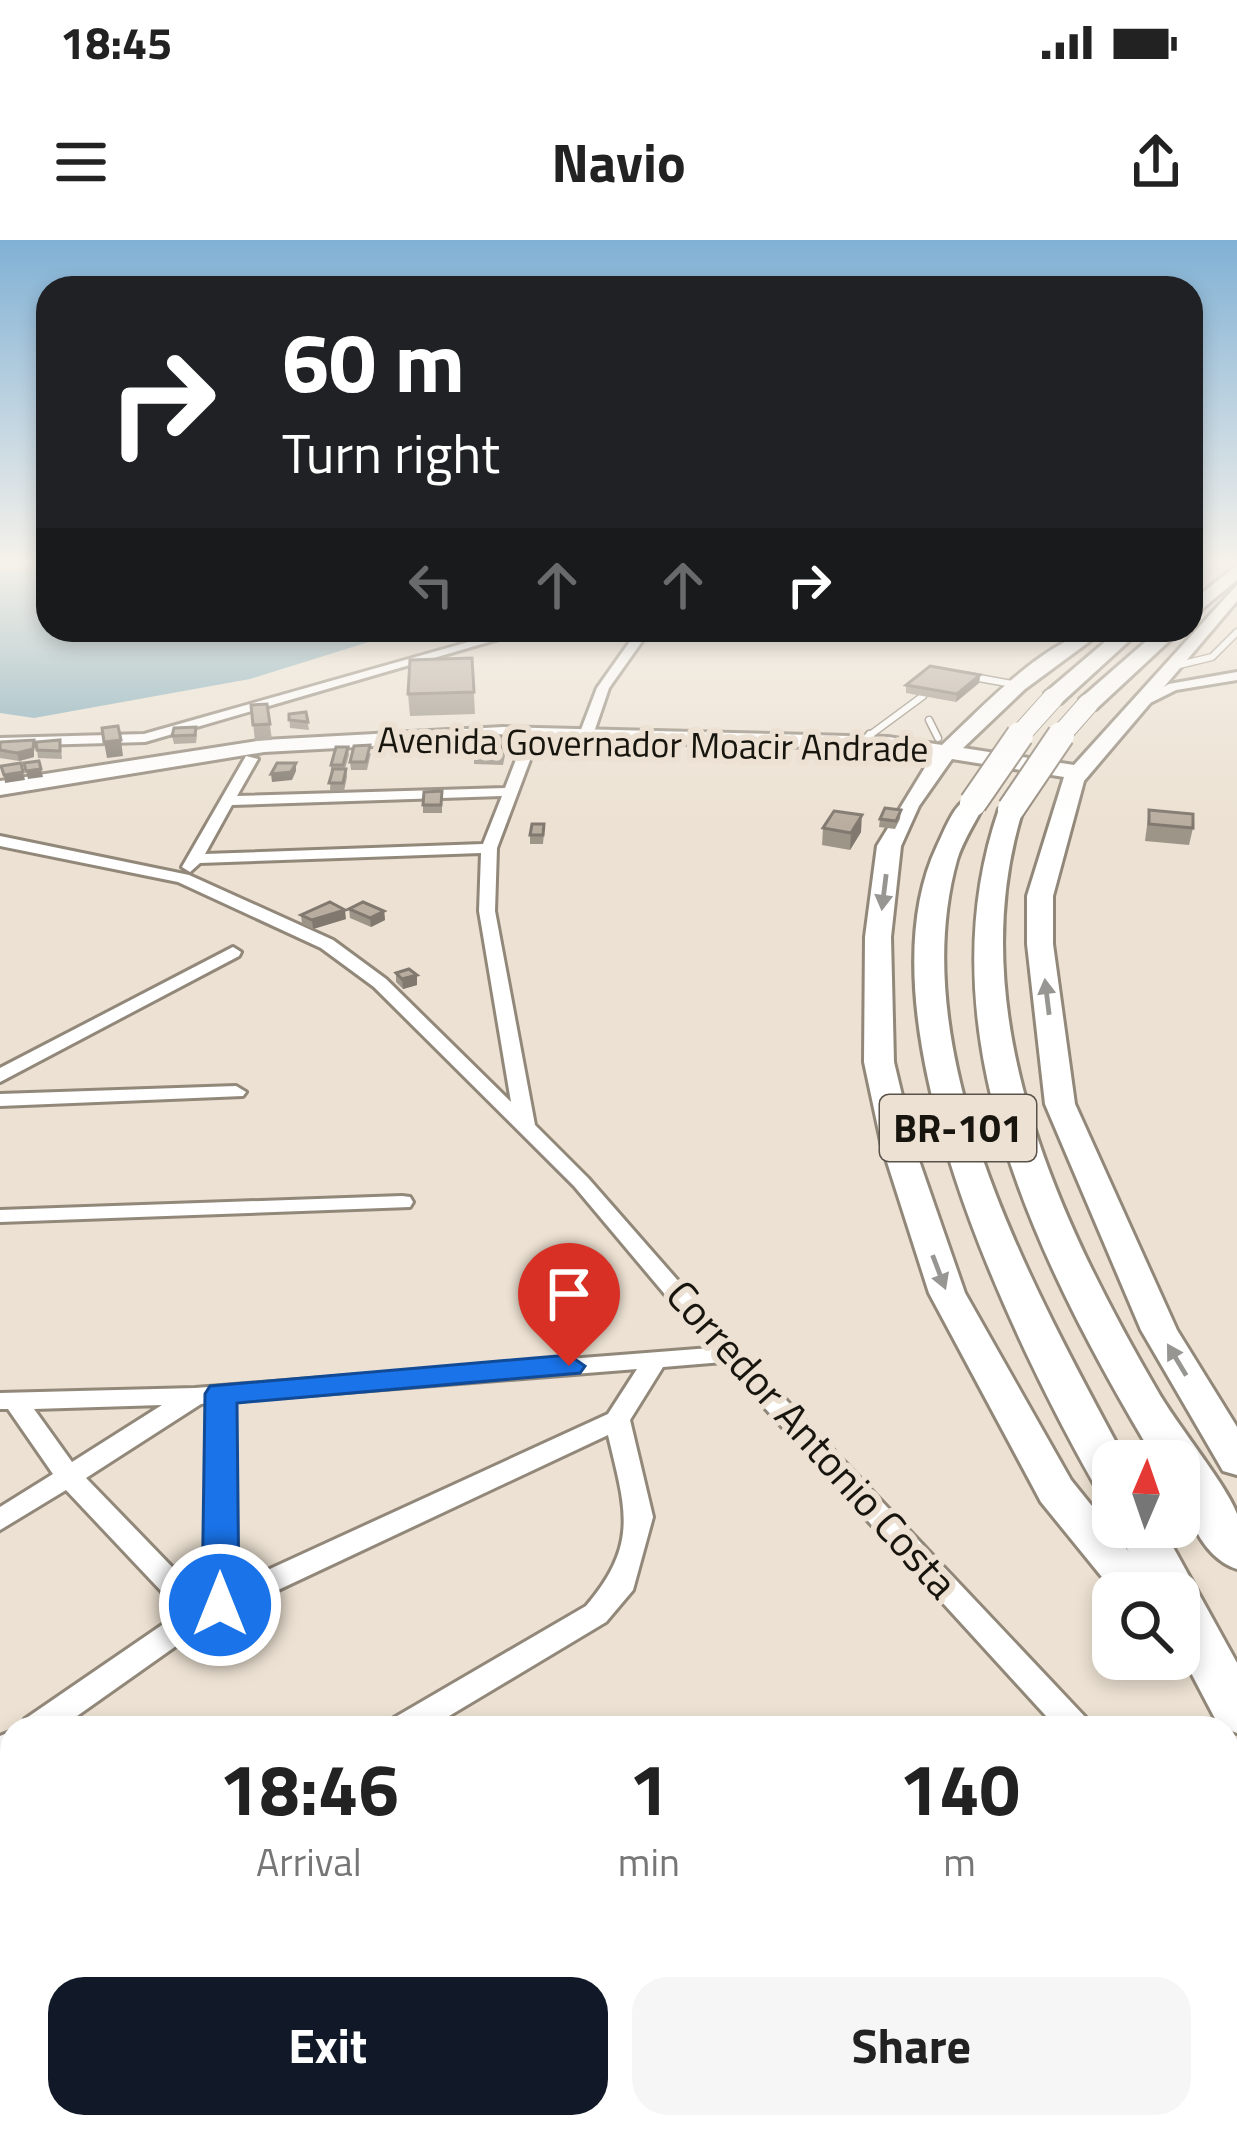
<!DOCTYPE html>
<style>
body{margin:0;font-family:"Titillium Web",sans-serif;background:#f6f6f6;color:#222;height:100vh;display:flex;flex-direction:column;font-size:45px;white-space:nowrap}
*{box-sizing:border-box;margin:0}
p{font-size:39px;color:#767676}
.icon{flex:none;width:66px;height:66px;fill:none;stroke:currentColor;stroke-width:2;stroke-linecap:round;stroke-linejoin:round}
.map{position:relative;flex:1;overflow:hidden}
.sheet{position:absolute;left:0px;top:1476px;width:1239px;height:423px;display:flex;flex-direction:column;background:#fff;border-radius:36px 36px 0 0;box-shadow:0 6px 18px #0003}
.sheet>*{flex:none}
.guide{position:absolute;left:36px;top:36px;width:1167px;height:366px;border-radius:36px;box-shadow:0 6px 18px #0003;background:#202124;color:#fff;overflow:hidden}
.needle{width:78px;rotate:2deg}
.tools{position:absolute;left:1092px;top:1200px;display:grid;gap:24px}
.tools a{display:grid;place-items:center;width:108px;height:108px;border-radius:24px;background:#fff;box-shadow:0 6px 18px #0003;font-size:60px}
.pin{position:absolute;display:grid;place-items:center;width:102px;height:102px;color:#fff;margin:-123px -51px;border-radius:50% 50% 50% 0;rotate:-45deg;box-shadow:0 0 12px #0007}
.pin .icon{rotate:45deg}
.me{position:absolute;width:132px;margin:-66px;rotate:0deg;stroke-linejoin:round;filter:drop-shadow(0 0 9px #0008)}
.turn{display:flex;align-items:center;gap:42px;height:252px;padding:0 48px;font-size:54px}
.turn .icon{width:156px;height:156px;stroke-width:2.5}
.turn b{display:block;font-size:84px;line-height:102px}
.lanes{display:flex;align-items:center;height:114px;padding:0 48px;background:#0003;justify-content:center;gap:60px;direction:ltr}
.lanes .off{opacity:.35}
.eta{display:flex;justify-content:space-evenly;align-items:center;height:204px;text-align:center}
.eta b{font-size:72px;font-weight:700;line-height:84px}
.primary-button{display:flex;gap:24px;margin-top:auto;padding:24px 48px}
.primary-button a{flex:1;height:138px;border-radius:36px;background:#111827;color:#fff;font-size:48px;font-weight:700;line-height:138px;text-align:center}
.primary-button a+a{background:#f6f6f6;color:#222}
.status{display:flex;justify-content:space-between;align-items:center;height:84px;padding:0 60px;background:#fff;direction:ltr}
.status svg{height:33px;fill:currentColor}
header{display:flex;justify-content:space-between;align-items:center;height:156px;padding:0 48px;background:#fff;font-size:54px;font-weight:700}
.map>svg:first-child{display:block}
.water{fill:#85adb9}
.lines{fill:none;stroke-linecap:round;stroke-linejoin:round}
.service-far1-casing{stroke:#92887a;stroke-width:9}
.service-casing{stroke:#92887a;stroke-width:12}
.minor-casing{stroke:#92887a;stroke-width:6}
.secondary-casing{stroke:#92887a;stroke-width:6}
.trunk-casing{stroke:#92887a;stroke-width:6}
.service-far1{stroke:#fff;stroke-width:6}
.service{stroke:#fff;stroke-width:8}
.minor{fill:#fff;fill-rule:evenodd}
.secondary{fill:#fff;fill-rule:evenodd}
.trunk{fill:#fff;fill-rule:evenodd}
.trunk-bridge-far1-casing{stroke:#92887a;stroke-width:22;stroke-linecap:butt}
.trunk-bridge-casing{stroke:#92887a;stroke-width:30;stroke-linecap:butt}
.trunk-bridge-far1{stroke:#fff;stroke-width:20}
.trunk-bridge{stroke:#fff;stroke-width:26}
.wall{fill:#9e9589}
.shaded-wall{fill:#81796f}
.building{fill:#b8ad9f;stroke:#81796f;stroke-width:3}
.oneway{fill:#979693}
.route{fill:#1a73e8;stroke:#114b97;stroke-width:3}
.labels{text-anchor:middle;stroke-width:12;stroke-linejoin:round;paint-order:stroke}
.far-street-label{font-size:36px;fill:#18150f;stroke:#ece1d2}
.shield{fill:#ece1d2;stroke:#58524a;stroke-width:3}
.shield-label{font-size:39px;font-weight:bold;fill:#18150f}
.street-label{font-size:42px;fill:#18150f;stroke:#ece1d2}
</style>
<div class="status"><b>18:45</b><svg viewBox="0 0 49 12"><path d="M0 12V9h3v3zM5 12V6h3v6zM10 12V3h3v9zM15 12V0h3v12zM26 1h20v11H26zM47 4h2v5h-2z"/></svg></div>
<header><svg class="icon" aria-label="menu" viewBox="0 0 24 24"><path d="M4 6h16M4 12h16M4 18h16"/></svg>Navio<svg class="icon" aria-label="share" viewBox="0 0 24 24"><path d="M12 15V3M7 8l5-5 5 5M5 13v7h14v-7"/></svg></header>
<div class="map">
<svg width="1237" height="1897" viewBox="0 0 1237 1897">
<rect width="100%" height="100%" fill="#ece1d2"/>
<path class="water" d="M 0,321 L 48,321 L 48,390 L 407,390 L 250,439 L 34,478 L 0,473 Z"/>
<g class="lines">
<defs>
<g id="service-far1">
<path d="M 1171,427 L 1212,417 L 1237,392"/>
<path d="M 968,436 L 1018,445"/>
<path d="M 929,480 L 938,498"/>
<path d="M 866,498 L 923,456"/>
</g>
<path id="service" d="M 863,507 L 870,495"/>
<g id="minor">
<path d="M 511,390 L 530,390 L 145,502 L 0,506 L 0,498 L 144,494 Z"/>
<path d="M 638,390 L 650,390 L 609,448 L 593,495 L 581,498 L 579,495 L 597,448 Z"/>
<path d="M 1237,432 L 1237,440 L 1176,450 L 1142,467 L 1136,463 L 1169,444 Z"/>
<path d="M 529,500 L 536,504 L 497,608 L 495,671 L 535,885 L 588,938 L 737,1108 L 1087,1479 L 1091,1488 L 1057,1488 L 723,1122 L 663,1127 L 630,1180 L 653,1277 L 633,1350 L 606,1382 L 429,1488 L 388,1488 L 392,1479 L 586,1366 C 640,1303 625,1268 608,1195 L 210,1382 L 60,1488 L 21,1488 L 25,1479 L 181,1372 L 66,1250 L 0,1290 L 0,1267 L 53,1234 L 8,1169 L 0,1169 L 0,1153 L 195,1148 L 710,1108 L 574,946 L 374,747 L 321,708 L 178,642 L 0,606 L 0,596 L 189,635 L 333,700 L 386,739 L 511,862 L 479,671 L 481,613 L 200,623 L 190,632 L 182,627 L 246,516 L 258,519 L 237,556 L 505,548 L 522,504 ZM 502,556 L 483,604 L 205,614 L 232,565 ZM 637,1129 L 608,1174 L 235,1345 L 233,1161 ZM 209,1163 L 207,1358 L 204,1360 L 86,1238 L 201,1164 ZM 162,1165 L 72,1222 L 34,1169 Z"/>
<path d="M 233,707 L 241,712 L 239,716 L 0,842 L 0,828 Z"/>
<path d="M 236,846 L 246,852 L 243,856 L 0,866 L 0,854 Z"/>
<path d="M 402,956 L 410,957 L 413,962 L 410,967 L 0,982 L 0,970 Z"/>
<path d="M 12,1491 L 12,1521 L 0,1526 L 0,1496 Z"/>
<path d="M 1227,1635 L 1237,1639 L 1237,1676 L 1227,1673 Z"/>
<path d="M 12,1757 L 12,1797 L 0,1801 L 0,1762 Z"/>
</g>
<path id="secondary" d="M 1237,345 L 1237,361 L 1084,541 L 1053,656 L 1053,704 L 1075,864 L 1177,1090 L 1237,1187 L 1237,1235 L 1223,1231 L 1141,1090 L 1045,864 L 1027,704 L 1027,656 L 1064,537 L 952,519 L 919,566 L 901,606 L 891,697 L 894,822 L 914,906 L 965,1053 L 1071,1240 L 1162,1353 L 1115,1353 L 1041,1262 L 929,1053 L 882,906 L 864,822 L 865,697 L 877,606 L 932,516 L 888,509 L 503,499 L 264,512 L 0,555 L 0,541 L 264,500 L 503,487 L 888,497 L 942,505 C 980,470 1053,390 1105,390 L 1025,449 L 963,508 L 1074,525 Z"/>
<g id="trunk">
<path d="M 1237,325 L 1237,340 L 1191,378 L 1191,362 Z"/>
<path d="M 1119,390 L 1141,390 L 1061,463 L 1045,463 L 1045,453 Z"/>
<path d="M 1159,390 L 1181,390 L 1096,469 L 1080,469 L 1080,459 Z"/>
<path d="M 973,556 L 985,563 C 976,581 963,600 957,620 C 902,817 1036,1053 1126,1221 L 1113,1221 L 1113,1254 L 1097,1249 C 1011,1098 856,777 937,606 C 945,590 955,560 973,556 Z"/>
<path d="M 1011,562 L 1023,569 C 960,770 1057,978 1157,1150 C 1174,1181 1228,1247 1237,1274 C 1237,1289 1237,1313 1237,1329 C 1197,1316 1179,1259 1179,1221 L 1156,1221 C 1042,1030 921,795 999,569 Z"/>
<path d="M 1116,1287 L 1162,1287 L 1237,1423 L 1237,1493 L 1219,1486 L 1179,1410 L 1179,1353 L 1149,1353 Z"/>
</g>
</defs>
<use href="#service-far1" class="service-far1-casing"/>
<use href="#service" class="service-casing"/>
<use href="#minor" class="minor-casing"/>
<use href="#secondary" class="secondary-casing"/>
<use href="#trunk" class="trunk-casing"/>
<use href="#service-far1" class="service-far1"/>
<use href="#service" class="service"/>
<use href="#minor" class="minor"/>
<use href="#secondary" class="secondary"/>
<use href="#trunk" class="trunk"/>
<defs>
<g id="trunk-bridge-far1">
<path d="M 1017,498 L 1053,458"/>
<path d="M 1058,498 L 1088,464"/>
</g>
<g id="trunk-bridge">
<path d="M 973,563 L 1020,495"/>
<path d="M 1011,569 L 1061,495"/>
</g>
</defs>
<use href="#trunk-bridge-far1" class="trunk-bridge-far1-casing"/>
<use href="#trunk-bridge" class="trunk-bridge-casing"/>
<use href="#trunk-bridge-far1" class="trunk-bridge-far1"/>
<use href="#trunk-bridge" class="trunk-bridge"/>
</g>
<g class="wall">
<path d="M 1038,390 L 1068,390 L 1063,396 L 1037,392 Z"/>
<path d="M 472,418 L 475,474 L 410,476 L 408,454 Z"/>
<path d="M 980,435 L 979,443 L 956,462 L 906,453 L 906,445 Z"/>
<path d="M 267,464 L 272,500 L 255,501 L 251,465 Z"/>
<path d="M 306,472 L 309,490 L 290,488 L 289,474 Z"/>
<path d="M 197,494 L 196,503 L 174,504 L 172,496 Z"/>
<path d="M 505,496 L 506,511 L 503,525 L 474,524 L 474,508 Z"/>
<path d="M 34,500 L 34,517 L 19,521 L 0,518 L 0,502 Z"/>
<path d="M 60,500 L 62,519 L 38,518 L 37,510 Z"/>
<path d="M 348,507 L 349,515 L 345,529 L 346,529 L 347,537 L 344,551 L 330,551 L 331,525 Z"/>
<path d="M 371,513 L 367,530 L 351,530 L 350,522 Z"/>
<path d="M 442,551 L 442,573 L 423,573 L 423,565 Z"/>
<path d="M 901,570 L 900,579 L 895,589 L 879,587 L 880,579 Z"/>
<path d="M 1149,570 L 1193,588 L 1189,605 L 1145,601 Z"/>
<path d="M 823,588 L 861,592 L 850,610 L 822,605 Z"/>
<path d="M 544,593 L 543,604 L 530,604 L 530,595 Z"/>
<path d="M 349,669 L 384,671 L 385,680 L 371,687 L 350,678 Z"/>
<path d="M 301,675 L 346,679 L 313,689 L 302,684 Z"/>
<path d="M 396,733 L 417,735 L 417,745 L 403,749 L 396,742 Z"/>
</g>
<g class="shaded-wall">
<path d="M 980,435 L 979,443 L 956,462 L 957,454 Z"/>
<path d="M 34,500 L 34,517 L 19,521 L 17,513 Z"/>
<path d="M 121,500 L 123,516 L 107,518 L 104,502 Z"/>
<path d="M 296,523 L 296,531 L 292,540 L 272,542 L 271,534 Z"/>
<path d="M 41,529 L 43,537 L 28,539 L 26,531 Z"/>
<path d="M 23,532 L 25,540 L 5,543 L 4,535 Z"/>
<path d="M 862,575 L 861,592 L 850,610 L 851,593 Z"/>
<path d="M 345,670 L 346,679 L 313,689 L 312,680 Z"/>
<path d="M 384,671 L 385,680 L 371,687 L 370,678 Z"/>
<path d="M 417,735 L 417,745 L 403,749 L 402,739 Z"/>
</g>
<g class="building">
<path d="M 472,418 L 474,452 L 408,454 L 410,420 Z"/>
<path d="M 930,426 L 980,435 L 957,454 L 906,445 Z"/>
<path d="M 267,464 L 270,484 L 253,485 L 251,465 Z"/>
<path d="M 306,472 L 308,482 L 289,480 L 289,474 Z"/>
<path d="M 118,486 L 121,500 L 104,502 L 102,488 Z"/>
<path d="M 196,487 L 195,495 L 172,496 L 174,488 Z"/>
<path d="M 477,495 L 505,496 L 502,509 L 474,508 Z"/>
<path d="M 34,500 L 33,509 L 17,513 L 0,510 L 0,502 Z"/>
<path d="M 60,500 L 60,511 L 37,510 L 36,502 Z"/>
<path d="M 370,505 L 366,522 L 350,522 L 354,506 Z"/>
<path d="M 336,507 L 348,507 L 343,525 L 331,525 Z"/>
<path d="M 39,521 L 41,529 L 26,531 L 24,523 Z"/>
<path d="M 21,523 L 23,532 L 4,535 L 1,526 Z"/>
<path d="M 277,523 L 296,523 L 291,532 L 271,534 Z"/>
<path d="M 333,529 L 346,529 L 343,543 L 329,543 Z"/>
<path d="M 442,551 L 441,565 L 423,565 L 424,552 Z"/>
<path d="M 885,568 L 901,570 L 896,581 L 880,579 Z"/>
<path d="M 1149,570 L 1193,574 L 1193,588 L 1149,584 Z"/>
<path d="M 834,571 L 862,575 L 851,593 L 823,588 Z"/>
<path d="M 532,584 L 544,584 L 543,595 L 530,595 Z"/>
<path d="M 330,662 L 345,670 L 312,680 L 301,675 Z"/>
<path d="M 363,662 L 384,671 L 370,678 L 349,669 Z"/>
<path d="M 409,729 L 417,735 L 402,739 L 396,733 Z"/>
</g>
<defs><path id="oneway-solid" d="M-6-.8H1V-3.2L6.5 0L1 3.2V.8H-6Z" transform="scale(3)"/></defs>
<g class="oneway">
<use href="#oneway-solid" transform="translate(884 652) rotate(97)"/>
<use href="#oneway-solid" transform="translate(1047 757) rotate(-97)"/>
<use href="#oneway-solid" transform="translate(939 1032) rotate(69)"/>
<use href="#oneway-solid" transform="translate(1177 1120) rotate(-121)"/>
</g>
<linearGradient id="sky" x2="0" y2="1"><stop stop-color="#80b1d5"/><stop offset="0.55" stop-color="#f6f2eb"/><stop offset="1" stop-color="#f6f2eb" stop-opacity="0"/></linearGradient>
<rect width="1237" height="586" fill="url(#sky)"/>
<path class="route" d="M 569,1115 L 585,1126 L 580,1133 L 237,1163 L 239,1365 L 233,1375 L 220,1379 L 208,1375 L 202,1365 L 205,1154 L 210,1146 Z"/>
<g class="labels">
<g class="far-street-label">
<text transform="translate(653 504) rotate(1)" y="13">Avenida Governador Moacir Andrade</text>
</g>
<rect class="shield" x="880" y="855" width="156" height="66" rx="9"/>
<g class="shield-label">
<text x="958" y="902">BR-101</text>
</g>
<g class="street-label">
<text transform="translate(812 1199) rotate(48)" y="15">Corredor Antonio Costa</text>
</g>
</g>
</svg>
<div class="tools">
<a><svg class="needle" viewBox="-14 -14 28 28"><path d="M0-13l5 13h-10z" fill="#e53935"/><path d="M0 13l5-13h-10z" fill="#767676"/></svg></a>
<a><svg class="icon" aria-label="search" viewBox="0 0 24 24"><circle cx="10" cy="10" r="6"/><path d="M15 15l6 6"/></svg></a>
</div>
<div class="pin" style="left:569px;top:1126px;background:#d93025"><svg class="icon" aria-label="arrive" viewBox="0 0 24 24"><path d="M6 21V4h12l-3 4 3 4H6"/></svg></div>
<svg class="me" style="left:220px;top:1365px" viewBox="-20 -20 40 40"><circle r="17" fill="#1a73e8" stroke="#fff" stroke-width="3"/><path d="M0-11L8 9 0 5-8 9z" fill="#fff"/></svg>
<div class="guide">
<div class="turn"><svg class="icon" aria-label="right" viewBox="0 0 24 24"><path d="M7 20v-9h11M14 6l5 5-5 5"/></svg><div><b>60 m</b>Turn right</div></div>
<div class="lanes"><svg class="icon off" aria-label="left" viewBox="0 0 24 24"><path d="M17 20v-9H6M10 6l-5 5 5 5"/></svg><svg class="icon off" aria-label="ahead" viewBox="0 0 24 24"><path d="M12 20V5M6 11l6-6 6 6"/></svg><svg class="icon off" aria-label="ahead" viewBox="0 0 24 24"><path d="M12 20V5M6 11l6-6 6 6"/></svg><svg class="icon" aria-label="right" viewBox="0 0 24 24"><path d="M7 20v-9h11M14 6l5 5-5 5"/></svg></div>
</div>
<section class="sheet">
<div class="eta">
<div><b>18:46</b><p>Arrival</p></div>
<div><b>1</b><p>min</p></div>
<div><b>140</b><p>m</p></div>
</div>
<div class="primary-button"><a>Exit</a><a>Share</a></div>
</section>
</div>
